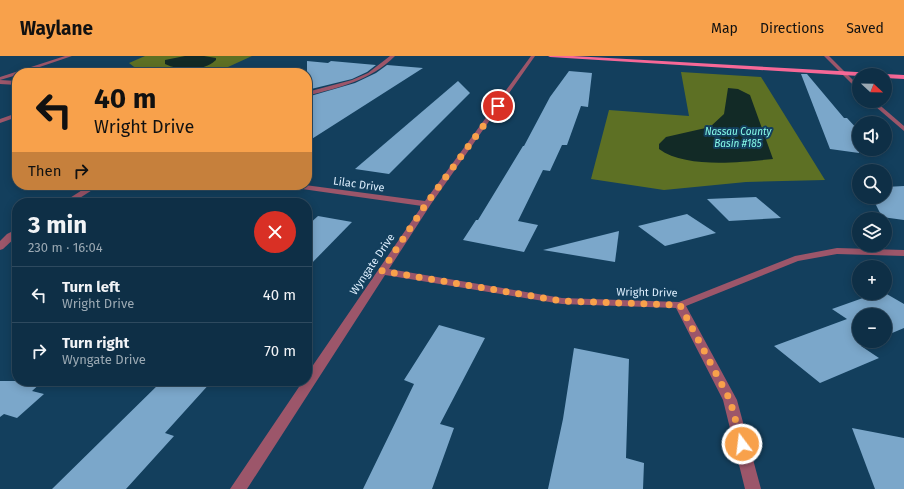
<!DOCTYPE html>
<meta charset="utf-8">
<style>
body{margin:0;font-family:"Fira Sans",sans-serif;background:#17374d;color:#f1f3f6;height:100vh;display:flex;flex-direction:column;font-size:15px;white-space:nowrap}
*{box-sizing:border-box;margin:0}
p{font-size:13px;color:#9ba9b3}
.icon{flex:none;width:22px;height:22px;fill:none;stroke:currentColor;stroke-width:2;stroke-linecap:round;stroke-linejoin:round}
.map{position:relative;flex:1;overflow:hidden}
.panel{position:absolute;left:12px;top:142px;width:300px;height:188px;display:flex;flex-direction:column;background:#0e2f46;border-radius:16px;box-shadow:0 2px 10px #0003,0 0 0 1px #2e4a5f}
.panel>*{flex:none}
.top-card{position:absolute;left:12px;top:12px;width:300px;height:122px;border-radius:16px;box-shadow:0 2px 10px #0003,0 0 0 1px #2e4a5f;background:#f8a14b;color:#111;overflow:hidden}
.needle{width:26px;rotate:112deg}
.tools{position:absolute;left:852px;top:12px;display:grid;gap:8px}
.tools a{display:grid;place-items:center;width:40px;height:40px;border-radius:50%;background:#0e2f46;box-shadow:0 2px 10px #0003,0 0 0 1px #2e4a5f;font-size:20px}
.pin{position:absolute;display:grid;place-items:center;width:34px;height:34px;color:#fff;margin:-17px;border:2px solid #fff;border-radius:50%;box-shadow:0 1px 4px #0007}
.me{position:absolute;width:44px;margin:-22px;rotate:345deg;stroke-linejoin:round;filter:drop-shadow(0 0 3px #0008)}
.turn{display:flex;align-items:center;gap:14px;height:84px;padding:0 16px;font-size:18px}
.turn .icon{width:52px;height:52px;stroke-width:2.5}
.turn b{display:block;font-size:28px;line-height:34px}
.then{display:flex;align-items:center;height:38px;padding:0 16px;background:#0003;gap:8px;font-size:15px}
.round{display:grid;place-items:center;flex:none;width:42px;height:42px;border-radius:21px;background:#17374d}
.headline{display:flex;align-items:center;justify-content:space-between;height:68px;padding:0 16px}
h1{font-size:24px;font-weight:700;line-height:30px}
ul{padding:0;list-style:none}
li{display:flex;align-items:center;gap:12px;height:56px;padding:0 16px;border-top:1px solid #2e4a5f}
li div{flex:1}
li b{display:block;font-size:15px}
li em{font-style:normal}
header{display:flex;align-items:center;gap:24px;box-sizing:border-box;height:56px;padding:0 20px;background:#f8a14b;color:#111}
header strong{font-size:19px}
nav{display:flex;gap:22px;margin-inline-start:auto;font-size:14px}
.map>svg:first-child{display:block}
.green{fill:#5d7024}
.water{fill:#122a26}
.building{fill:#7ba7ca}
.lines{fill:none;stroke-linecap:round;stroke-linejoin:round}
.minor{fill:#9c566a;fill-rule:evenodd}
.primary{fill:#f76897;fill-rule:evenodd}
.route{stroke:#f8a14b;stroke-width:7;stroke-dasharray:0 12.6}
.labels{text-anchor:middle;stroke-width:4;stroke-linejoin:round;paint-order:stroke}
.far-water-label{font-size:10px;font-style:italic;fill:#86fae7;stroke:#133f5d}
.street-label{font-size:11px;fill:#dceefd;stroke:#133f5d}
</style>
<header>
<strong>Waylane</strong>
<nav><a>Map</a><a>Directions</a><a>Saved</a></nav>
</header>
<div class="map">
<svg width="904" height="433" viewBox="0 0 904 433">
<rect width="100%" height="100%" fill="#133f5d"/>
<g class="green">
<path d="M 145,0 L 252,0 L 215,17 L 142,17 L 129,7 Z"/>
<path d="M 681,16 L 761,21 L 825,124 L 746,126 L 664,134 L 591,123 L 609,54 L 689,60 Z"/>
</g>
<g class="water">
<path d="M 185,0 L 204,0 L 216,2 L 216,4 C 203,16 180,15 165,8 L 165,4 Z"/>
<path d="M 728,32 L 738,33 L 750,39 L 773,103 C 742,106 686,113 659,93 L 659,88 L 666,81 L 710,71 L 724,58 Z"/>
</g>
<g class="building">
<path d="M 307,5 L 328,7 L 331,5 L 376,9 L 367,16 L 352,23 L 307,34 Z"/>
<path d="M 387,9 L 423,12 L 307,86 L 307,41 L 355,27 L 376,17 Z"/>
<path d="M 569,15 L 592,17 L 588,51 L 581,50 L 567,89 L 562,89 L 550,115 L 543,114 L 518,165 L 538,169 L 524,196 L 463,184 L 476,164 L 478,164 L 523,90 L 524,90 L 550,41 Z"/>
<path d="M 801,18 L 807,18 L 844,62 L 847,62 L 859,75 L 859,97 L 830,93 Z"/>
<path d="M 458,25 L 470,37 L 389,118 L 355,113 Z"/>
<path d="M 904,130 L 904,164 L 882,161 L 872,141 L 885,141 L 885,131 Z"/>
<path d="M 756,141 L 781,162 L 729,165 L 707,143 Z"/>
<path d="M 687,158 L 716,177 L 665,190 L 638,170 Z"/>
<path d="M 318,160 L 352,166 L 307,212 L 307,170 Z"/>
<path d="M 619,175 L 615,206 L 543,194 Z"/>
<path d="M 877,237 L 885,237 L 904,248 L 904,272 L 885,280 L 885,259 L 859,259 L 859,285 L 872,285 L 861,290 L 879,302 L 820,327 L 774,290 L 847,263 L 832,253 Z"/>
<path d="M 439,269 L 485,282 L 440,368 L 454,372 L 432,433 L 363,433 L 414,328 L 404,324 Z"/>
<path d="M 574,292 L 629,303 L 626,402 L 644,407 L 643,433 L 548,433 L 563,363 Z"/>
<path d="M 0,325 L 43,325 L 32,335 L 44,338 L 17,362 L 4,358 L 0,361 Z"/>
<path d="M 162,325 L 212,325 L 165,377 L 174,380 L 126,433 L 52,433 Z"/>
<path d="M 852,372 L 904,382 L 904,433 L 875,433 Z"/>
</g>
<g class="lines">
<g class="minor">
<path d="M 65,0 L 72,0 L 22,17 L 17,17 L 17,19 L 0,24 L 17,25 L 17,29 L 0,28 L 0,21 Z"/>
<path d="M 390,0 L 395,0 C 370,25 340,31 307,40 L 307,36 L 352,24 L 368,17 Z"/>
<path d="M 531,0 L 535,0 L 431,148 L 389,213 L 562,242 L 679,246 L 795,200 L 837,192 L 904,194 L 904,200 L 837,198 L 798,205 L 686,250 L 737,344 L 761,433 L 745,433 L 723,344 L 676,252 L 562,248 L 385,219 L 247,433 L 230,433 L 303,325 L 307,325 L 307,318 L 422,150 L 288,131 L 284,129 L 305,129 L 425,145 Z"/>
<path d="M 824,0 L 829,0 L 859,30 L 859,35 Z"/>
<path d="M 869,45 L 875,45 L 904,70 L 904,75 Z"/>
<path d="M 17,57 L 17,61 L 0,67 L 0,63 Z"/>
<path d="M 90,129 L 100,129 L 72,147 L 62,147 Z"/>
<path d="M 17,173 L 17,180 L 3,193 L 0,194 L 0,185 L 7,178 Z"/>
</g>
<g class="primary">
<path d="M 548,0 L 573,0 L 875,17 L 878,19 L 859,20 L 550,1 Z"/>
<path d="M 885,18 L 904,19 L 904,23 L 885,22 L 885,19 L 883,19 Z"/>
</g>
</g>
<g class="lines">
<path class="route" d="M 498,50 L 426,148 L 382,215 L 562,245 L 680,249 L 730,344 L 742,388"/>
</g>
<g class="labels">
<g class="far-water-label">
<text x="738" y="79">Nassau County<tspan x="738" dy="12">Basin #185</tspan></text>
</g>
<g class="street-label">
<text transform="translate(359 128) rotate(8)" y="4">Lilac Drive</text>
<text transform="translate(372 208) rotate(-56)" y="4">Wyngate Drive</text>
<text transform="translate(647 236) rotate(1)" y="4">Wright Drive</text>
</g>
</g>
</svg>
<div class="tools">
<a><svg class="needle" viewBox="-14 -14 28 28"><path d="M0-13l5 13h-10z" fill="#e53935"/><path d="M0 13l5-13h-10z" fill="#9ba9b3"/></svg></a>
<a><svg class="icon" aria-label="sound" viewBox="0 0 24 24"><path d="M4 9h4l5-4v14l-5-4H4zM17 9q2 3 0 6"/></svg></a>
<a><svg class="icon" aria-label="search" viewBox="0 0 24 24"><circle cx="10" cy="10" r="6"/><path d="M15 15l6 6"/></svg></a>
<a><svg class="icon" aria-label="layers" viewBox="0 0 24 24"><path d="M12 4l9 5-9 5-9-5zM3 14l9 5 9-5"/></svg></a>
<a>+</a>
<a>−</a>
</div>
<div class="pin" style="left:498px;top:50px;background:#d93025"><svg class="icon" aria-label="arrive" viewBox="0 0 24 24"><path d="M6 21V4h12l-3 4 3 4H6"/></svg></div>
<svg class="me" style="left:742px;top:388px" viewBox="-20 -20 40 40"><circle r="17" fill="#f8a14b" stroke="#fff" stroke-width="3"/><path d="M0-11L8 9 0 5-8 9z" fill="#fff"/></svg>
<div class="top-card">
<div class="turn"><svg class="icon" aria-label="left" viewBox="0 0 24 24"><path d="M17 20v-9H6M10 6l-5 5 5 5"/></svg><div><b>40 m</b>Wright Drive</div></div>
<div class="then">Then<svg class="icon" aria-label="right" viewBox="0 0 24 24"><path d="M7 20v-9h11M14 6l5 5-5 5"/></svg></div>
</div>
<section class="panel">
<div class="headline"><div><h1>3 min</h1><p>230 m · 16:04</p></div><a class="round" style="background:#d93025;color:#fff"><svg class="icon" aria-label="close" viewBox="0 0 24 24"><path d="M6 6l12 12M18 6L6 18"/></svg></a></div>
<ul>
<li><svg class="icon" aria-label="left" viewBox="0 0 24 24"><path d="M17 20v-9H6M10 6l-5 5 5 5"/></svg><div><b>Turn left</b><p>Wright Drive</p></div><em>40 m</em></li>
<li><svg class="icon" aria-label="right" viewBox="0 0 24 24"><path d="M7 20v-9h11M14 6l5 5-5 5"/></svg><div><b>Turn right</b><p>Wyngate Drive</p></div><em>70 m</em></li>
</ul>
</section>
</div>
